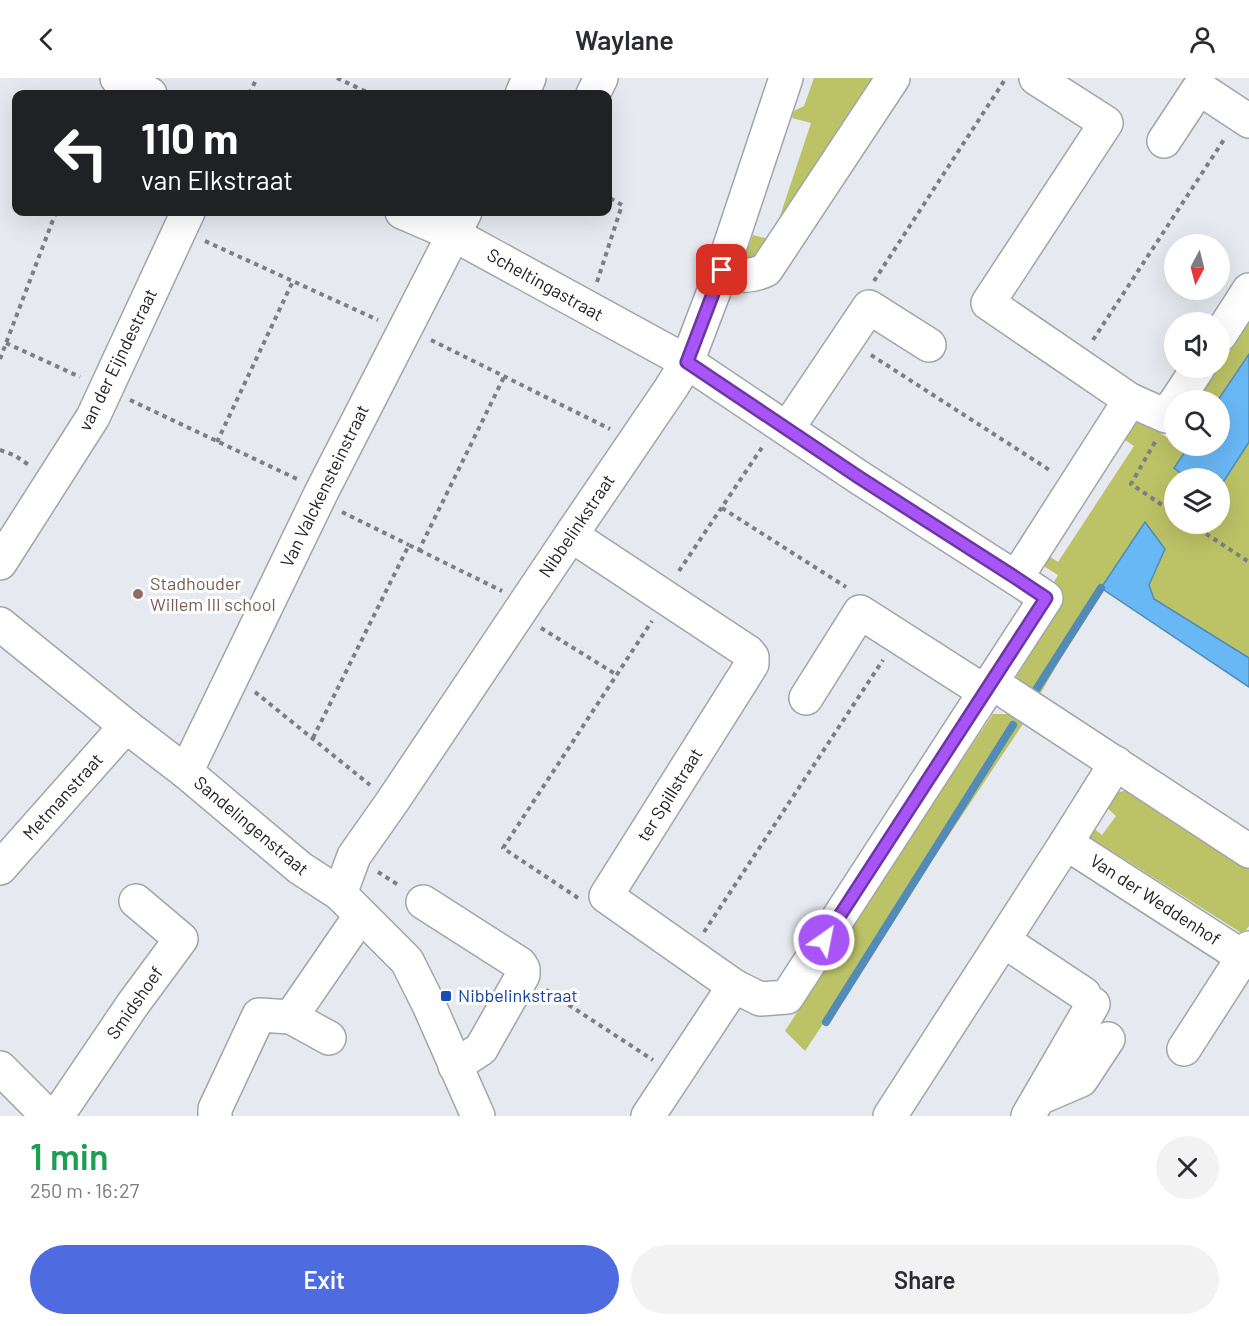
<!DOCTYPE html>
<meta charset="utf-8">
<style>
body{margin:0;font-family:Barlow,sans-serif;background:#f2f2f3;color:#2b2b33;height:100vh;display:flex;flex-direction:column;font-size:22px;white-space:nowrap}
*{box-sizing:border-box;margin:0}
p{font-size:20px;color:#7c7c81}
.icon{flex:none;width:33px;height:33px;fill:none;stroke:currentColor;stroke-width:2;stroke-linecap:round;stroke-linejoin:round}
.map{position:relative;height:1038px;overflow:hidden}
.drawer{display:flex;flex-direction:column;background:#fff;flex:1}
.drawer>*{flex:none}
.guide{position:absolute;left:12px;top:12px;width:600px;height:126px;border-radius:12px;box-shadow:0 6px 24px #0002;background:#202124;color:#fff;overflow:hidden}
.needle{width:39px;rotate:187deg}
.tools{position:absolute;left:1164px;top:156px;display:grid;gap:12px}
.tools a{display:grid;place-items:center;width:66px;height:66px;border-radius:50%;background:#fff;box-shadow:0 6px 24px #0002;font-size:30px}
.pin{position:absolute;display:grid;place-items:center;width:51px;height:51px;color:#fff;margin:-26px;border-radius:12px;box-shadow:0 3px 9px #0006}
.me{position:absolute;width:66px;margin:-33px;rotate:33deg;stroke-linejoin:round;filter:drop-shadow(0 0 4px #0008)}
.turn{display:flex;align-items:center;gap:21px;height:126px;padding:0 30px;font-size:27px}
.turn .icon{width:78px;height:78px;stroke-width:2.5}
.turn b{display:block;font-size:42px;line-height:51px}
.round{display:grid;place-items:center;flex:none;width:63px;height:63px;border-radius:32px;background:#f2f2f3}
.overview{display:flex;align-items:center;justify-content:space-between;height:102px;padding:0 30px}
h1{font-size:36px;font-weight:600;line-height:45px;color:#1e9e55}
.button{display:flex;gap:12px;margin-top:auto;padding:12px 30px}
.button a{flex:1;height:69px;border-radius:36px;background:#4f6be0;color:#fff;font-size:24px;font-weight:600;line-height:69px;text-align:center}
.button a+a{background:#f2f2f3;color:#2b2b33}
header{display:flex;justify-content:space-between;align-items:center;height:78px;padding:0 30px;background:#fff;font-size:27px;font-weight:600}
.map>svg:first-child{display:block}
.green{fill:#bcc266}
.water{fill:#69b8f6;stroke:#538bb7;stroke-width:1.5}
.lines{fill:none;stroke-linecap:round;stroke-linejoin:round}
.stream{stroke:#538bb7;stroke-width:8}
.minor-casing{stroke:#a1a5aa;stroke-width:36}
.path{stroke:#7c7f83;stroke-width:4;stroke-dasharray:4.5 4.5;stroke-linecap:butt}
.minor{stroke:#fff;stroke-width:33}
.route-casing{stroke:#6d37a1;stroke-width:15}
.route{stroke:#a855f7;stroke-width:10}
.education-dot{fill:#8d6e63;stroke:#fff;stroke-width:2}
.transit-dot{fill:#1a4fb4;stroke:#fff;stroke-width:2}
.labels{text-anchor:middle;stroke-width:6;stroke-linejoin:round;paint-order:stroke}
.street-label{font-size:18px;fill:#212325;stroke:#fff}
.education-label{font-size:18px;fill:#785e54;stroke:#fff;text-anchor:start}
.transit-label{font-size:18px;fill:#164399;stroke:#fff;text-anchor:start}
</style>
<header><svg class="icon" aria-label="back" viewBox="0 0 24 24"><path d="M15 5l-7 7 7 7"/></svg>Waylane<svg class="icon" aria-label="person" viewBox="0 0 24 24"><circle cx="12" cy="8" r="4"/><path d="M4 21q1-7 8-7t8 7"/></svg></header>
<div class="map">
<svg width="1249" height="1038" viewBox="0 0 1249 1038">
<rect width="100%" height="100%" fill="#e6eaf0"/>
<g class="green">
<path d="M 814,0 L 885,0 L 764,186 L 743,185 L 753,157 L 772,162 L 811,45 L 792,40 L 794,33 L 804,28 Z"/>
<path d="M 1249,233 L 1249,276 L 1218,322 L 1192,322 L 1213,290 L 1220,290 L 1220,279 Z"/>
<path d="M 1249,307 L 1249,587 L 1124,502 L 1145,444 L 1101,510 L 1039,618 L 1014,603 L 1064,518 L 1051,509 L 1058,497 L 1037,484 L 1044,475 L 1058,484 L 1134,368 L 1119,358 L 1135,344 L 1143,344 L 1168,360 L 1174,350 L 1174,368 L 1188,368 L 1174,390 L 1187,400 L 1174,400 L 1174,446 L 1220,446 L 1220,368 Z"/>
<path d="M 993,636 L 1011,636 L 1023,646 L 805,973 L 785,953 L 911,757 Z"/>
<path d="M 1127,712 L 1249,789 L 1249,848 L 1243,856 L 1088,758 L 1091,748 L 1102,757 L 1116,738 L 1104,727 L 1116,715 Z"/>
</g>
<g class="water">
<path d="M 1249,276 L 1249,364 L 1220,409 L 1220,400 L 1187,400 L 1174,390 L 1189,368 L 1220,368 L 1220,322 L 1218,322 Z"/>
<path d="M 1145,444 L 1165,471 L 1149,507 L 1154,521 L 1249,580 L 1249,609 L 1101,510 Z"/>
</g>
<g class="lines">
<g class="stream">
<path d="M 1034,615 L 1101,510"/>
<path d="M 826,944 L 1013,647"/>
</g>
<defs>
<g id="minor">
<path d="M 117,0 L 150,16"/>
<path d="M 1036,0 L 1106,45 L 988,225 L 1130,322 L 1166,338 L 1174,326"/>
<path d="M 522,16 L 529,0"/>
<path d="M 593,16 L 601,0"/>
<path d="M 1164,63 L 1199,10 L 1249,43"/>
<path d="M 402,134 L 453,156 L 687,284 L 860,400 L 1016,500 L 1046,520 L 787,919 L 760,921 L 734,908"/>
<path d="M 722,192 C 738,199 750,199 766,192 L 893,0"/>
<path d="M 1220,257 L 1249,212"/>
<path d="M 1177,322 L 1198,290"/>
<path d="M 787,351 L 869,229 L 929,267"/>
<path d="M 571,457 L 748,574 L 752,579 L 752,586 L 606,818 L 734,908 L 648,1038"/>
<path d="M 0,485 L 93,339 L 188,134"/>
<path d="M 1016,500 L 1130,322"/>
<path d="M 0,546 L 126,648 L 186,694 L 300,790 L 340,816 L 407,883 L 429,927 L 478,1038"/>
<path d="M 991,604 L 1249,773"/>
<path d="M 806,620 L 860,534 L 985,614"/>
<path d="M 186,694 L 322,413 L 465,134"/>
<path d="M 1066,765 L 1243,879"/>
<path d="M 0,790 L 126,648"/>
<path d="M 340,816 L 354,778 L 392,724 L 571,457 L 671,310 L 687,284 L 722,192 L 786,0"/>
<path d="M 423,824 L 520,886 L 523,891 L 523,897 L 481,971 L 455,988"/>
<path d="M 1004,863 L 1084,916"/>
<path d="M 291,939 L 329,960"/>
<path d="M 1184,971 L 1249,870"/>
<path d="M 0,990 L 48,1038"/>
<path d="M 1039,1020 L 1081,1002 L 1108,961"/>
<path d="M 57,1038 L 133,926 L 181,861 L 136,823"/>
<path d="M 215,1038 L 215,1031 L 259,937 L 291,939 L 361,837"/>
<path d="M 890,1038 L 1066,765 L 1116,685"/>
<path d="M 1028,1038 L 1093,926"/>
</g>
</defs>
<use href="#minor" class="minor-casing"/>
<g class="path">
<path d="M 337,0 L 371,16"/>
<path d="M 249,16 L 257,0"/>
<path d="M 205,163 L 378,242"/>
<path d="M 874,203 L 1006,0"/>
<path d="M 597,204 L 622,127 L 608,119"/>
<path d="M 431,262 L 610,351"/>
<path d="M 1093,262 L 1225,60"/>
<path d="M 6,265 L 80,299"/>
<path d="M 871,277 L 1051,393"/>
<path d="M 0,281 L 56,134"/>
<path d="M 130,322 L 297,401"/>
<path d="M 217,364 L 293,203"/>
<path d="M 1155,364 L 1131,406 L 1174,435"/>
<path d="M 0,372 L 14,377 L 29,387"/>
<path d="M 722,430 L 846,509"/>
<path d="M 342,434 L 409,467"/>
<path d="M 1191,446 L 1249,484"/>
<path d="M 419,472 L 502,513"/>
<path d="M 679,493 L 763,368"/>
<path d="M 541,550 L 617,597"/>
<path d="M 255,614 L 370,707"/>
<path d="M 313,660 L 409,467 L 419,472 L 504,299"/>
<path d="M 378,794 L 400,808"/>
<path d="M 578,820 L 503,770 L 652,543"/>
<path d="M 704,854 L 883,582"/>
<path d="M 546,912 L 653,982"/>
</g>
<use href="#minor" class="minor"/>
</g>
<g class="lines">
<defs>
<path id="route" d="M 722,192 L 687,284 L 860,400 L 1016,500 L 1046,520 L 824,862"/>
</defs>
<use href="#route" class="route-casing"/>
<use href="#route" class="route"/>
</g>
<circle class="education-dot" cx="138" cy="516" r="6"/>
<rect class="transit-dot" x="440" y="912" width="12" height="12" rx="3"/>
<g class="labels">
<g class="street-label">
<text transform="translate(545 207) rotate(29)" y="6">Scheltingastraat</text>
<text transform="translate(118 282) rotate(-64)" y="6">van der Eijndestraat</text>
<text transform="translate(325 408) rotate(-64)" y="6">Van Valckensteinstraat</text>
<text transform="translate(577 448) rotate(-56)" y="6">Nibbelinkstraat</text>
<text transform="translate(670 717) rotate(-58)" y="6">ter Spillstraat</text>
<text transform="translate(63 719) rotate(-48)" y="6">Metmanstraat</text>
<text transform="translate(251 748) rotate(40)" y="6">Sandelingenstraat</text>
<text transform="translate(1155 822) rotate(33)" y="6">Van der Weddenhof</text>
<text transform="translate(135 925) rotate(-55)" y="6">Smidshoef</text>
</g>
<g class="education-label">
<text x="150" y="512">Stadhouder<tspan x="150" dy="21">Willem III school</tspan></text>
</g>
<g class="transit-label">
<text x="458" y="924">Nibbelinkstraat</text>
</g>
</g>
</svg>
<div class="tools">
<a><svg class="needle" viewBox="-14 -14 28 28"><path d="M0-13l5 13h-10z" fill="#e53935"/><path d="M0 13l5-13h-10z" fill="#7c7c81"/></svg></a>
<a><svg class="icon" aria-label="sound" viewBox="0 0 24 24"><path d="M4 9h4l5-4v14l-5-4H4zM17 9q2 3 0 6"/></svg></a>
<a><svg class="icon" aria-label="search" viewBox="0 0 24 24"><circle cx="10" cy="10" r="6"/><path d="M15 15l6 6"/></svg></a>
<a><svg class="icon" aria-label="layers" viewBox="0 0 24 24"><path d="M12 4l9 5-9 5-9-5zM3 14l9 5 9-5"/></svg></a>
</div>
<div class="pin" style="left:722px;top:192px;background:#d93025"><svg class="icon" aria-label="arrive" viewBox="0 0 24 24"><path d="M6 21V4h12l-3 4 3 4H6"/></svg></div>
<svg class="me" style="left:824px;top:862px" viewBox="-20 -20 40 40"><circle r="17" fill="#a855f7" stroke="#fff" stroke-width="3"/><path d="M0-11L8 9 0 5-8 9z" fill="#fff"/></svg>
<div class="guide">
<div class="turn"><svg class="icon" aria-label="left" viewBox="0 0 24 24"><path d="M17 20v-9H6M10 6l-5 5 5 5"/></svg><div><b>110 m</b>van Elkstraat</div></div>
</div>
</div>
<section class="drawer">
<div class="overview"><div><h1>1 min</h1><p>250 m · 16:27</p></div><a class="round"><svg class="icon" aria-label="close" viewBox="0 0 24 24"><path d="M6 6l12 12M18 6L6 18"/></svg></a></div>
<div class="button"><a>Exit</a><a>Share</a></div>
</section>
